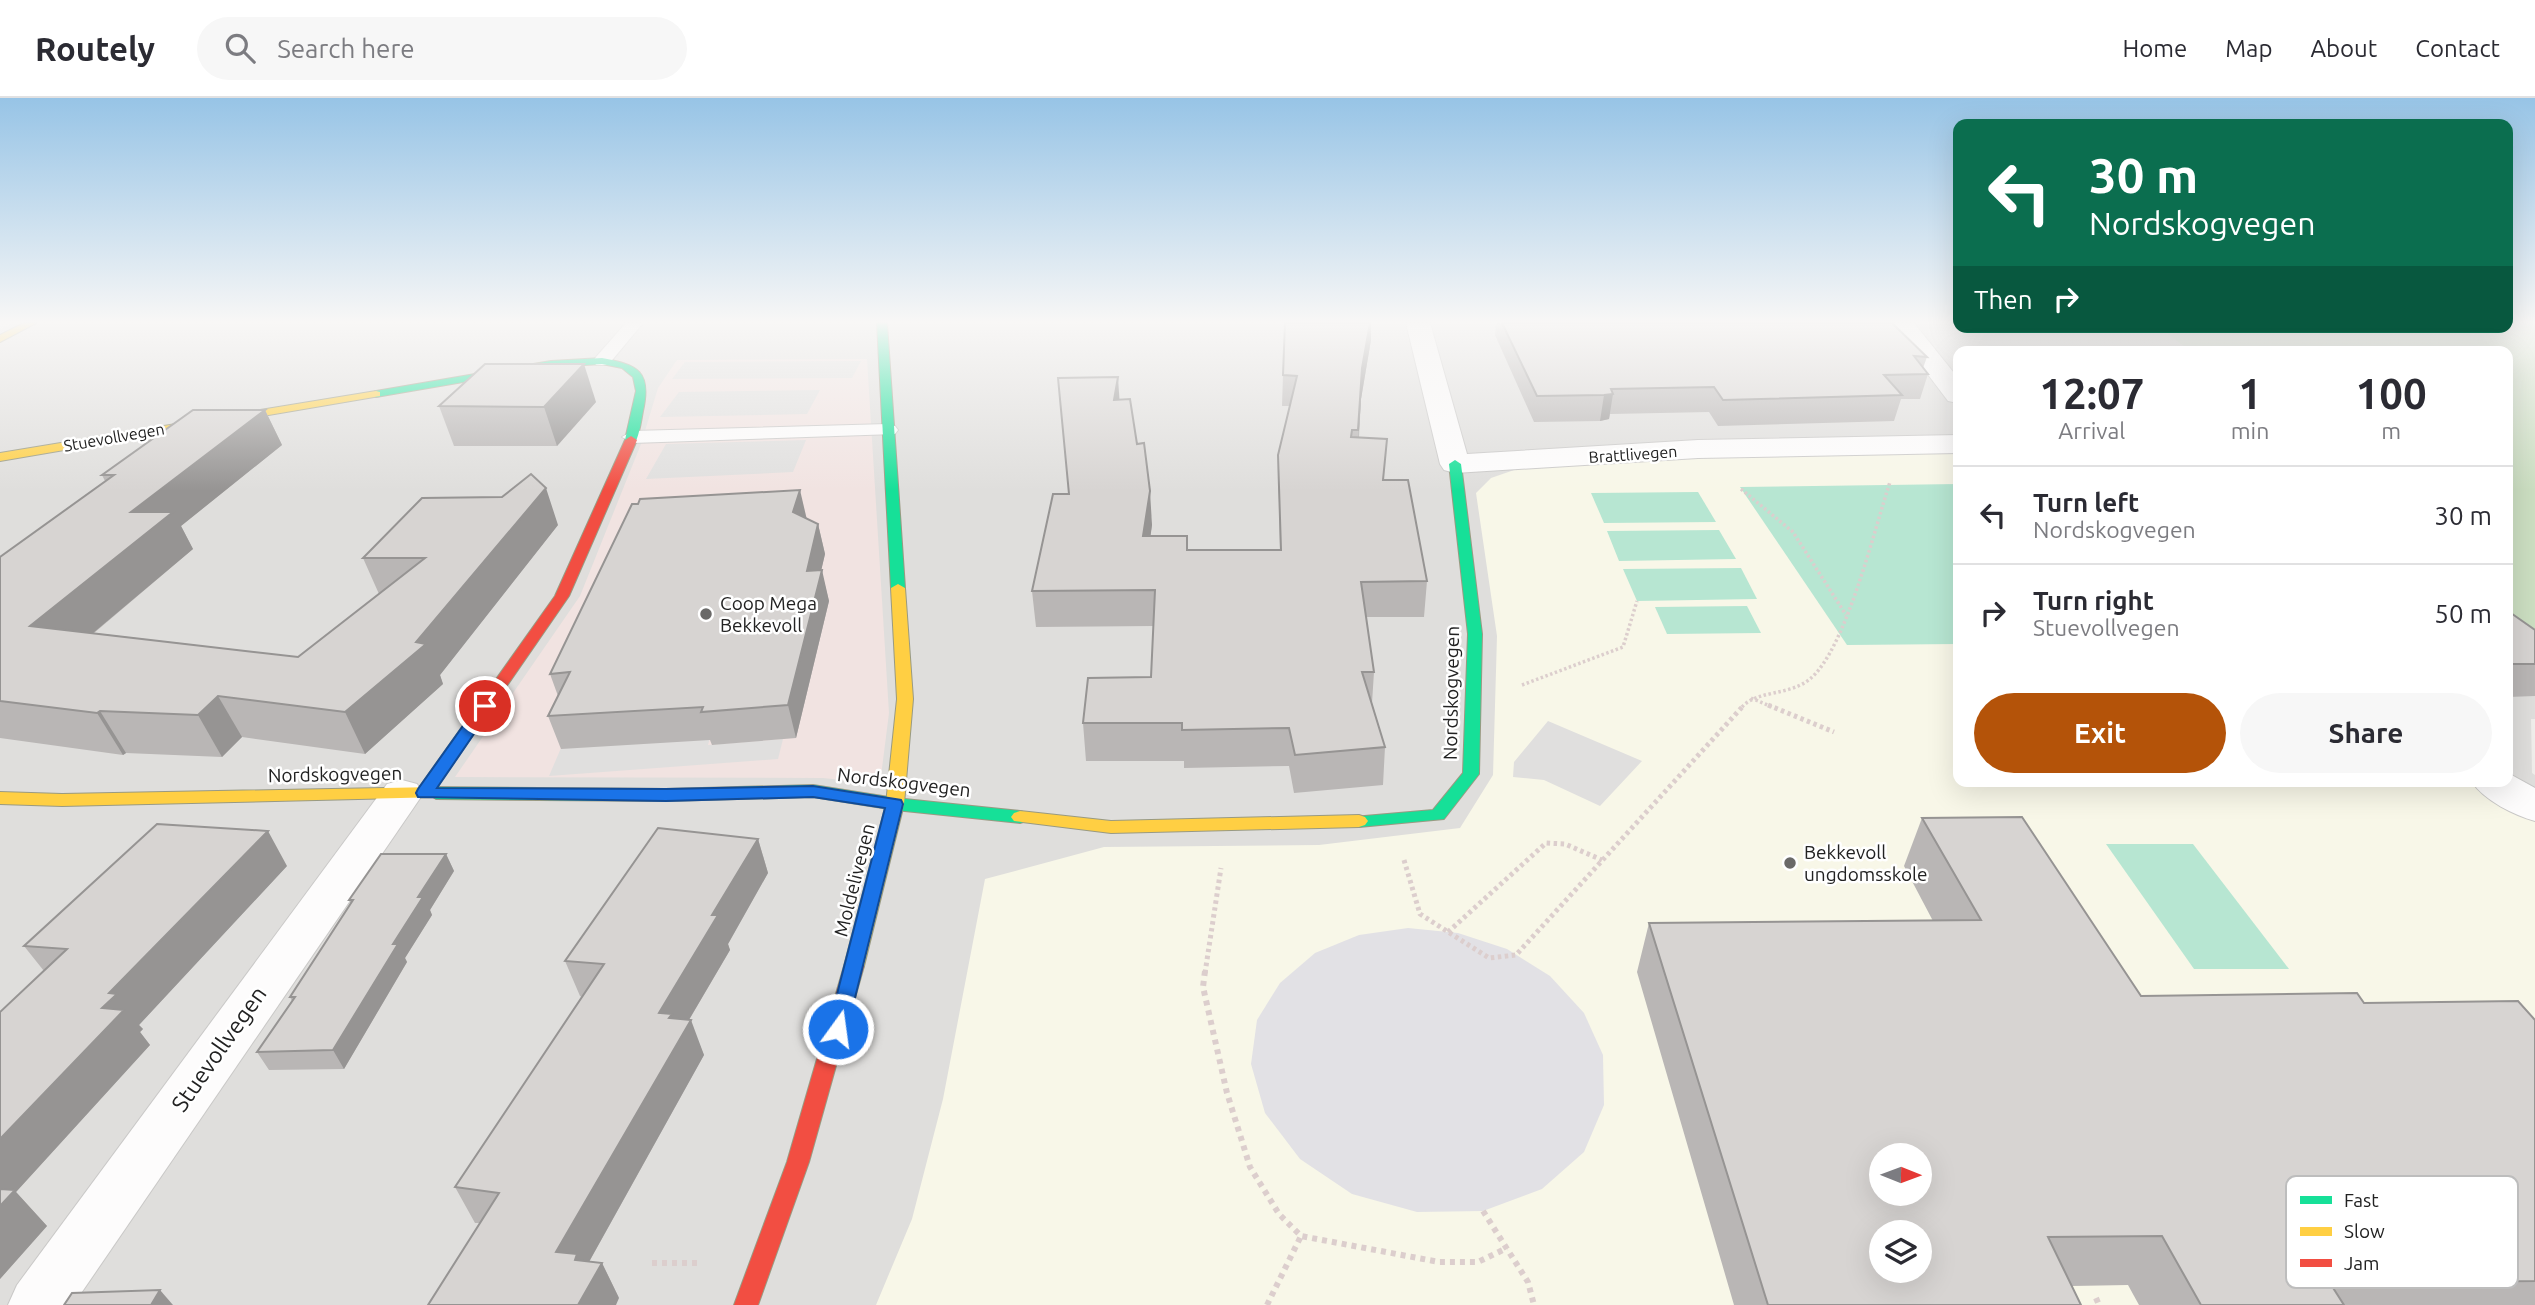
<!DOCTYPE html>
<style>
body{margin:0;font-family:Ubuntu,sans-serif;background:#f7f7f7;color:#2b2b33;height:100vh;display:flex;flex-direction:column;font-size:26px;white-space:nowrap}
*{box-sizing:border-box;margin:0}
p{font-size:23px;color:#7c7c81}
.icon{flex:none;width:38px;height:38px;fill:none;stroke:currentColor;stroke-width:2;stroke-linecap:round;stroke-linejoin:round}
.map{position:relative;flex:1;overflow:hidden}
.panel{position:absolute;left:1953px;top:248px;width:560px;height:441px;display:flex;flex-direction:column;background:#fff;border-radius:14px;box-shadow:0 7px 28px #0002}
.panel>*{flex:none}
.top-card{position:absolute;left:1953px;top:21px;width:560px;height:214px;border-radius:14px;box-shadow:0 7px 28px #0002;background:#0b6e4f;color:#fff;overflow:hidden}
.needle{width:46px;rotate:91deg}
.buttons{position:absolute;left:1869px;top:1045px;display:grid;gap:14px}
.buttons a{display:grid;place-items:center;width:63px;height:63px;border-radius:50%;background:#fff;box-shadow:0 7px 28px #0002;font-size:35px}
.pin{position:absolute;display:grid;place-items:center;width:60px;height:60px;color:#fff;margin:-30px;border:4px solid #fff;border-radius:50%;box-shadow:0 2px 7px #0007}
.me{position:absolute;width:77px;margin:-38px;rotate:14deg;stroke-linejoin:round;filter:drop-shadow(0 0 5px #0008)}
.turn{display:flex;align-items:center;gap:24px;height:147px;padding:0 21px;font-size:32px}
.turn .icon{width:91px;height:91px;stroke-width:2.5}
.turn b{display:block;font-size:49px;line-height:60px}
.then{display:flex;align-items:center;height:66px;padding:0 21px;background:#0003;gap:14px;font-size:26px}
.eta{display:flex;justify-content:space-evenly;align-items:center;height:119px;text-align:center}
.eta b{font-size:42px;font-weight:700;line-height:49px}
.primary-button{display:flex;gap:14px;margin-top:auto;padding:14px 21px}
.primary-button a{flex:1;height:80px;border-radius:42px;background:#b45309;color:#fff;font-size:28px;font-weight:700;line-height:80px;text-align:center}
.primary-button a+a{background:#f7f7f7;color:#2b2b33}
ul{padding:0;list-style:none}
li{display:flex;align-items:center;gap:21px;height:98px;padding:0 21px;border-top:2px solid #e1e1e2}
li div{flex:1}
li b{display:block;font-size:26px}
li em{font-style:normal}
header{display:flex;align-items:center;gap:42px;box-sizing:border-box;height:98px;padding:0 35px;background:#fff;border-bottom:2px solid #e1e1e2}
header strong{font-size:33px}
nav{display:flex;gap:38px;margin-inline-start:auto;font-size:24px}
.search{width:490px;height:63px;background:#f7f7f7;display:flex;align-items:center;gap:18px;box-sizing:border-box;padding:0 24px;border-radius:38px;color:#7c7c81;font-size:26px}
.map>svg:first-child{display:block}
.residential{fill:#dfdedc;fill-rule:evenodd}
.commercial{fill:#f1e3e1}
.education{fill:#f8f7e8;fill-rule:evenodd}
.forest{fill:#cbdec1}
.pitch{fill:#b7e6d2}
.parking{fill:#e0dfde}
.plaza{fill:#e2e1e5}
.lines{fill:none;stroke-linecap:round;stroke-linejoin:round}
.lane-casing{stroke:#c9c8c7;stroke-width:2}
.street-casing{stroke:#c9c8c7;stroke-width:2}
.fast-casing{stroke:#999a82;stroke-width:2}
.slow-casing{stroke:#999a82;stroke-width:2}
.jam-casing{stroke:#999a82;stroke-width:2}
.path-far2{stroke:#dccecd;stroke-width:3.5;stroke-dasharray:2.5 2.5;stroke-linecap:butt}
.path-far1{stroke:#dccecd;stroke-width:5;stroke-dasharray:3.5 3.5;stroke-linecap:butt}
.path{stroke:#dccecd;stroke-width:6;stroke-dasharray:5 5;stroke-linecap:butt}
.lane{fill:#fdfcfc;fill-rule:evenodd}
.street{fill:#fdfcfc;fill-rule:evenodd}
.fast{fill:#16e098;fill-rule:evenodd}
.slow{fill:#ffcf43;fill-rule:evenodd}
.jam{fill:#f24e42;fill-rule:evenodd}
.wall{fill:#b9b6b5}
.shaded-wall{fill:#969493}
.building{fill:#d7d4d2;stroke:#969493;stroke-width:2;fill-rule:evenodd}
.route{fill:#1a73e8;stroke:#114b97;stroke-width:2}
.poi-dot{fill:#6a6968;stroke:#fff;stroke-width:2.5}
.labels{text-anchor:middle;stroke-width:5;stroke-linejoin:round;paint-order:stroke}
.far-street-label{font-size:16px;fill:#222;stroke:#fff}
.poi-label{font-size:19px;fill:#222;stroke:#fff;text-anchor:start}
.street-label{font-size:19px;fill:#222;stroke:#fff}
.near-street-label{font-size:23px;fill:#222;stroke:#fff}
.key{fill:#fff;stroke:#bdbdbd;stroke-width:2}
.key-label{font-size:19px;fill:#222}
</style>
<header>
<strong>Routely</strong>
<div class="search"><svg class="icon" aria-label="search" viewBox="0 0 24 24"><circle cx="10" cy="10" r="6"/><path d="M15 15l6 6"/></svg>Search here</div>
<nav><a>Home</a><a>Map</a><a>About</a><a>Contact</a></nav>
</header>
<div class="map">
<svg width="2535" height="1207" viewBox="0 0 2535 1207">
<rect width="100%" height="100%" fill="#f0eeeb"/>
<path class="residential" d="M 13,225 L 1958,225 L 1958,229 L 2159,229 L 2191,254 L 1958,254 L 1958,684 L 2508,684 L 2508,549 L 2535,571 L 2535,621 L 2531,621 L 2532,675 L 2535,677 L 2535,1207 L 0,1207 L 0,231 ZM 1881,1057 L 1920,1057 L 1920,1096 L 1881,1096 ZM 1881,1134 L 1920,1134 L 1920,1172 L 1881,1172 Z"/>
<path class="commercial" d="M 867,261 L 889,615 L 880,686 L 823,680 L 455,679 L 580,498 L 641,346 L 658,290 L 677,262 Z"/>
<path class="education" d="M 1958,351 L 1958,684 L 2477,684 L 2535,719 L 2535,1207 L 876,1207 L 912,1121 L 943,1001 L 985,781 L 1104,749 L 1319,747 L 1460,730 L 1493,677 L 1497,538 L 1476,395 L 1491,380 L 1520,370 L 1623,361 ZM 1881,1057 L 1920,1057 L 1920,1096 L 1881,1096 ZM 1881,1134 L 1920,1134 L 1920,1172 L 1881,1172 Z"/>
<path class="forest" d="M 2508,225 L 2535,225 L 2535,571 L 2508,549 L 2508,254 L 2191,254 L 2159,229 L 2508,229 Z"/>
<g class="pitch">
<path d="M 1958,386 L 1958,546 L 1847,547 L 1740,389 Z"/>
<path d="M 1698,394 L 1716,424 L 1604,425 L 1591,395 Z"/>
<path d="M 1719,432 L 1736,461 L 1619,463 L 1607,433 Z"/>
<path d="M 1741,470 L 1757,501 L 1637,503 L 1623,471 Z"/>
<path d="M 1747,508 L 1761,535 L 1667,536 L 1655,509 Z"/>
<path d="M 2106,746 L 2193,746 L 2289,871 L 2194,871 Z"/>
</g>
<g class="parking">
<path d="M 861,263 L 852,280 L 672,281 L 685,264 Z"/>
<path d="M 820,292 L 807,316 L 660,319 L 679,294 Z"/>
<path d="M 806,342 L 793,374 L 646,381 L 666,346 Z"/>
<path d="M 1548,623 L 1642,663 L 1600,708 L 1544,682 L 1513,679 L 1514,664 Z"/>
<path d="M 710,640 L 708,647 L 783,641 L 778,661 L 549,678 L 561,650 Z"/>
</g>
<path class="plaza" d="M 1408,830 L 1458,835 L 1507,851 L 1550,878 L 1584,915 L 1603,957 L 1604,1007 L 1584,1054 L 1542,1091 L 1483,1113 L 1417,1114 L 1352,1096 L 1300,1061 L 1265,1015 L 1251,966 L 1257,922 L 1280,885 L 1315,855 L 1359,837 Z"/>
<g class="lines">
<defs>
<g id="lane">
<path d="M 626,225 L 643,225 L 608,267 L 596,267 L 593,263 L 596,259 Z"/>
<path d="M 888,326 L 895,328 L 898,332 L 895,336 L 632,345 L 622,339 L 632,333 Z"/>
</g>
<g id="street">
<path d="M 1406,225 L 1430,225 L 1467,356 L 1698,342 L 1958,337 L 1958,355 L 1698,360 L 1455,375 L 1444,372 L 1440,366 Z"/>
<path d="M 1889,225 L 1914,225 L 1958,280 L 1958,305 L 1948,303 Z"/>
<path d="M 2508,675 L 2535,690 L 2535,723 C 2514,717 2485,703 2472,684 L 2508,684 Z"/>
<path d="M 402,682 L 417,686 L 423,696 L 73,1207 L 8,1207 L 17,1187 L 387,686 Z"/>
</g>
<g id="fast">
<path d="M 877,225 L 887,225 L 905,490 L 898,494 L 891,490 Z"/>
<path d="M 602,260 C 638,267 652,273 643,313 C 641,323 640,335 635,345 L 627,345 L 625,342 L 636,293 L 633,279 L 622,270 L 602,266 L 551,269 L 376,299 L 370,296 L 376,293 L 551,263 Z"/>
<path d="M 1455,362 L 1461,366 L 1482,536 L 1479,676 L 1444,721 L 1359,729 L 1353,727 L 1350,723 L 1353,719 L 1433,712 L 1463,675 L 1468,536 L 1449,366 Z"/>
<path d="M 813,687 L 895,700 L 1020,713 L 1026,715 L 1029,719 L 1026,723 L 1020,725 L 895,712 L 813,699 L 666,703 L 436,701 L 427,695 L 436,689 L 666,691 Z"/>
</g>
<g id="slow">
<path d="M 24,225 L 36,225 L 0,244 L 0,237 Z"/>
<path d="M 376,293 L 380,294 L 380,298 L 0,363 L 0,355 Z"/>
<path d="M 898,486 L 905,490 L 913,601 L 904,706 L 864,868 L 861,873 L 854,875 L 847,873 L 844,868 L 886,706 L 897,601 L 891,490 Z"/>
<path d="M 436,689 L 442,691 L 445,695 L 442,699 L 62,708 L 0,706 L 0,694 L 62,696 Z"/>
<path d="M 1020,713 L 1111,723 L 1359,717 L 1365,719 L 1368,723 L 1365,727 L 1359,729 L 1111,735 L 1014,723 L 1011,719 L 1014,715 Z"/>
</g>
<g id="jam">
<path d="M 631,338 L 637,342 L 569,498 L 430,699 L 418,699 L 415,695 L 418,691 L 555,498 L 625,342 Z"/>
<path d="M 854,861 L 861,863 L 864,868 L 809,1064 L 758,1207 L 734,1207 L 787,1064 L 844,868 L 847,863 Z"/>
</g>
</defs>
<use href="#lane" class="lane-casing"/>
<use href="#street" class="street-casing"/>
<use href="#fast" class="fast-casing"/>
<use href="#slow" class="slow-casing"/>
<use href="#jam" class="jam-casing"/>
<g class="path-far2">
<path d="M 1741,391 L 1793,434 L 1846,517"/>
<path d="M 1522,587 L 1623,549 L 1637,503"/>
<path d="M 1751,600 L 1772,609"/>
<path d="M 1742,609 C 1757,592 1789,598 1810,581 C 1846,551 1874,432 1890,384"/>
</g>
<g class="path-far1">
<path d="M 1768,607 L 1834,634"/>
<path d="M 1404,762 L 1420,816 L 1489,860 L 1516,857 L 1744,607"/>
<path d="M 1448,834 L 1546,745 L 1565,746 L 1602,762"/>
<path d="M 1205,875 L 1221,770"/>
</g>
<g class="path">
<path d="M 1205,873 L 1203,889 L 1227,995 L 1250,1069 L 1279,1116 L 1301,1138 L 1439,1164 L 1478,1164 L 1507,1150"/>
<path d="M 1483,1113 L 1528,1184 L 1534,1207"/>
<path d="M 652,1165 L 701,1165"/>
<path d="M 2096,1200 L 2099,1207"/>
<path d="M 1267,1207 L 1301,1138"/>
</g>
<use href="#lane" class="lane"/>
<use href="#street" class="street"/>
<use href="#fast" class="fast"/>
<use href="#slow" class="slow"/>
<use href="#jam" class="jam"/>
</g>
<g class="wall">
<path d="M 1496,225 L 1892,225 L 1927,259 L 1923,270 L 1928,276 L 1920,301 L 1901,301 L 1894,323 L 1718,328 L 1709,314 L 1610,316 L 1609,321 L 1600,323 L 1534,324 L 1495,237 Z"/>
<path d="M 1371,242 L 1361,301 L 1359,340 L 1384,382 L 1427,483 L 1424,519 L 1366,519 L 1374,574 L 1372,605 L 1385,649 L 1383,687 L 1294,695 L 1289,668 L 1184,670 L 1184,663 L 1086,663 L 1083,625 L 1151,579 L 1154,528 L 1036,529 L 1032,493 L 1069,396 L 1119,302 L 1152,427 L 1150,438 L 1188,452 L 1280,452 L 1278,357 L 1290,308 L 1282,308 L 1283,277 Z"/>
<path d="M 596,304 L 557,348 L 454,348 L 439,308 Z"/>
<path d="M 265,312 L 282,347 L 181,428 L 193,451 L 94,535 L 298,559 L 379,496 L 363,460 L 558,427 L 440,577 L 443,586 L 365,656 L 242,639 L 222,659 L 126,655 L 123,657 L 0,640 L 0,459 L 105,383 L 102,377 Z"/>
<path d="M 818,426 L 825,456 L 821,472 L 829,503 L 796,640 L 712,647 L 710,642 L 561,651 L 548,618 L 558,598 L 550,576 Z"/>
<path d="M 2508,513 L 2535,532 L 2535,598 L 2508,599 Z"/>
<path d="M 2052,684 L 2208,684 L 2206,687 L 2055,688 Z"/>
<path d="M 1922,720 L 2141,898 L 2364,905 L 2535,922 L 2535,1207 L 2139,1207 L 2128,1187 L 2072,1188 L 2081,1207 L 1734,1207 L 1637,874 L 1649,825 L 1933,823 L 1904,768 Z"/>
<path d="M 758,741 L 768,775 L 728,846 L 730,852 L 689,922 L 704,957 L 589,1164 L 602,1165 L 619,1200 L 479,1125 L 475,1125 L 455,1089 L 582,899 L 580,898 L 565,863 Z"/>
<path d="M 446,756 L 454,773 L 430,812 L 432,817 L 405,860 L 407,864 L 344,971 L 269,972 L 257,954 L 292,903 L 290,899 L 351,806 L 349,802 Z"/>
<path d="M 287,768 L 139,927 L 143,931 L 140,934 L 150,947 L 16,1094 L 47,1128 L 0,1181 L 44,873 L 24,848 Z"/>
</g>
<g class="shaded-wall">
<path d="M 1370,225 L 1371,225 L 1371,242 L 1361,301 L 1357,364 L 1362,270 Z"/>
<path d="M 584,266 L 596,304 L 557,348 L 544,309 Z"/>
<path d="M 1118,279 L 1120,310 L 1114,302 Z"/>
<path d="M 1613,296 L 1609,321 L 1600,323 L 1604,297 Z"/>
<path d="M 265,312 L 282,347 L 181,428 L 193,451 L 55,567 L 30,528 L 131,414 Z"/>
<path d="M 546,390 L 558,427 L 440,577 L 443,586 L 365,656 L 345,614 L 416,544 Z"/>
<path d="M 800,392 L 807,422 L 793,414 Z"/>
<path d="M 1150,393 L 1152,427 L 1146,473 L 1143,438 Z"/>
<path d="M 818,426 L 825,456 L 814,504 L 822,472 L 829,503 L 796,640 L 788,607 L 807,473 Z"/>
<path d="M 218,598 L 242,639 L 222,659 L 198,617 Z"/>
<path d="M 100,613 L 126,655 L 123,657 L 97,615 Z"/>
<path d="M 268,733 L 287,768 L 139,927 L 143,931 L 140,934 L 150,947 L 16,1094 L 47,1128 L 0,1181 L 0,1041 L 102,910 L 109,895 Z"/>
<path d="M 758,741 L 768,775 L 728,846 L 730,852 L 680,937 L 691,922 L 704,957 L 585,1171 L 602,1165 L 619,1200 L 616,1207 L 578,1207 L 556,1154 L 659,915 L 712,817 Z"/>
<path d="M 446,756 L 454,773 L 430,812 L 432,817 L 405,860 L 407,864 L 344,971 L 333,952 L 393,846 L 418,799 Z"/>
<path d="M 160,1192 L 173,1207 L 151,1207 Z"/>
</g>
<g class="building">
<path d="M 1285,225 L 1370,225 L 1362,270 L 1358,332 L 1352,332 L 1351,339 L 1387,341 L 1383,382 L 1408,382 L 1427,483 L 1361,484 L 1374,574 L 1362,574 L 1385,649 L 1295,657 L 1289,630 L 1182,632 L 1182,625 L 1083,625 L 1088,580 L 1151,579 L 1155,492 L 1032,493 L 1053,396 L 1069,396 L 1058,280 L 1118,279 L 1114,302 L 1130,301 L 1137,346 L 1144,345 L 1150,393 L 1143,438 L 1187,438 L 1187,452 L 1281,452 L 1278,357 L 1297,278 L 1283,277 Z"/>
<path d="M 1502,225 L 1892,225 L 1927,259 L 1914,258 L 1928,276 L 1884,277 L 1902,297 L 1723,302 L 1714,289 L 1611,291 L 1613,296 L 1604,297 L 1537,298 Z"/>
<path d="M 485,266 L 584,266 L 544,309 L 439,308 Z"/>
<path d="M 193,312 L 265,312 L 131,414 L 173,414 L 30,528 L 298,559 L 425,460 L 363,460 L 422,400 L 502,399 L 531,376 L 546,390 L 416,544 L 426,546 L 345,614 L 218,598 L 198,617 L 100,613 L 97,615 L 0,603 L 0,459 L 114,377 L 102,377 Z"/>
<path d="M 800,392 L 793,414 L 818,426 L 807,473 L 822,472 L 788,607 L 701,614 L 703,609 L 548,618 L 570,574 L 550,576 L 632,406 L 638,406 L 640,401 Z"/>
<path d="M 2508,513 L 2535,532 L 2535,566 L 2508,566 Z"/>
<path d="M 2022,719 L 2141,898 L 2357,895 L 2364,905 L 2518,903 L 2535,922 L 2535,1183 L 2454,1184 L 2442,1170 L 2321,1171 L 2344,1207 L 2201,1207 L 2162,1138 L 2048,1139 L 2081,1207 L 1768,1207 L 1649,825 L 1981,822 L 1922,720 ZM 1881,1057 L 1920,1057 L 1920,1096 L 1881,1096 ZM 1881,1134 L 1920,1134 L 1920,1172 L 1881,1172 Z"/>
<path d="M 157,726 L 268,733 L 109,895 L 117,896 L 102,910 L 124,912 L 0,1041 L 0,914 L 67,851 L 24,848 Z"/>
<path d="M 658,730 L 758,741 L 712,817 L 718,817 L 659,915 L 672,916 L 669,920 L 691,922 L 556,1154 L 577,1156 L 575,1162 L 602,1165 L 578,1207 L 428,1207 L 499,1095 L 455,1089 L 604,866 L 565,863 Z"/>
<path d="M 381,756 L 446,756 L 418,799 L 423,799 L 393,846 L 398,846 L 333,952 L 257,954 L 295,899 L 290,899 L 353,802 L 349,802 Z"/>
<path d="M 0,1091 L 15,1092 L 0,1108 Z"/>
<path d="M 160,1192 L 151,1207 L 64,1207 L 72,1195 Z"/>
</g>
<linearGradient id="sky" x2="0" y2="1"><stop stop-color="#97c4e6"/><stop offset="0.57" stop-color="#f8f7f6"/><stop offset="1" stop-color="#f8f7f6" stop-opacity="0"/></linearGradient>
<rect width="2535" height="393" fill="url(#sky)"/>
<path class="route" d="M 485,603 L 493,608 L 437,690 L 666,691 L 813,688 L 901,702 L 903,706 L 846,936 L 838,939 L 831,936 L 828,931 L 885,710 L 813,699 L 666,703 L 418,699 L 416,695 L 418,691 L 480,604 Z"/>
<g class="poi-dot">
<circle cx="706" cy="516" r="7"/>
<circle cx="1790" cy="765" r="7"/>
</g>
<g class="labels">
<g class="far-street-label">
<text transform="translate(114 339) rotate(-10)" y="6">Stuevollvegen</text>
<text transform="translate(1633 356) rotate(-4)" y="6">Brattlivegen</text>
</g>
<g class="poi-label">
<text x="720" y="512">Coop Mega<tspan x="720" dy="22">Bekkevoll</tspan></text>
<text x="1804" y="761">Bekkevoll<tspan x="1804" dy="22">ungdomsskole</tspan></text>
</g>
<g class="street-label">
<text transform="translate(1451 595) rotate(-89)" y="7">Nordskogvegen</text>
<text transform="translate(335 676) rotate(-1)" y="7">Nordskogvegen</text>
<text transform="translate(904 684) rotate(7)" y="7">Nordskogvegen</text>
<text transform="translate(854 782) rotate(-76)" y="7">Moldelivegen</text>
</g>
<g class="near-street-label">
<text transform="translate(219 951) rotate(-55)" y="8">Stuevollvegen</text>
</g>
</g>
<rect x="2286" y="1078" width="232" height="112" rx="10" class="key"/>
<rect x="2300" y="1098" width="32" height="8" fill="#16e098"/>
<rect x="2300" y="1129" width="32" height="9" fill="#ffcf43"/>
<rect x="2300" y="1161" width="32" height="8" fill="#f24e42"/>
<g class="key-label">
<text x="2344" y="1109">Fast</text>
<text x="2344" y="1140">Slow</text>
<text x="2344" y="1172">Jam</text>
</g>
</svg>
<div class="buttons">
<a><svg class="needle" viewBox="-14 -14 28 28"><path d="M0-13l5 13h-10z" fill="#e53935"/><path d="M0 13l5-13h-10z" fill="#7c7c81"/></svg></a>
<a><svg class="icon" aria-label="layers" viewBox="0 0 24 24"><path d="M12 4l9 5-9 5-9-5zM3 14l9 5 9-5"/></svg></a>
</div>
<div class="pin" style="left:485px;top:608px;background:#d93025"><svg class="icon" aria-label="arrive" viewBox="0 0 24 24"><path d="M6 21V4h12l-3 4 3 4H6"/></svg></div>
<svg class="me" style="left:838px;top:931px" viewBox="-20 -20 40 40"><circle r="17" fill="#1a73e8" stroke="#fff" stroke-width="3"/><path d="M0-11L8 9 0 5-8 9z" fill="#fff"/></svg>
<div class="top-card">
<div class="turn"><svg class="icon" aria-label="left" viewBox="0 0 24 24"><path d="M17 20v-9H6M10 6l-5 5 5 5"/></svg><div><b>30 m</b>Nordskogvegen</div></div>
<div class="then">Then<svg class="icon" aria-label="right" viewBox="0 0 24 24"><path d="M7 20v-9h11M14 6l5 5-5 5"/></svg></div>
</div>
<section class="panel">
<div class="eta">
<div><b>12:07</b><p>Arrival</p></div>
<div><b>1</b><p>min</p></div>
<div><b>100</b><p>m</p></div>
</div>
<ul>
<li><svg class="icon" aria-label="left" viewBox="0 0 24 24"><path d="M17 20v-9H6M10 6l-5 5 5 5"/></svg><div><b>Turn left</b><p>Nordskogvegen</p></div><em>30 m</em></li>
<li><svg class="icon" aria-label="right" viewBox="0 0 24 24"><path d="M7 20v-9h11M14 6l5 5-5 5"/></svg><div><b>Turn right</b><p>Stuevollvegen</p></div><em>50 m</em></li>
</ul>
<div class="primary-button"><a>Exit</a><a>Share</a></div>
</section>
</div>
